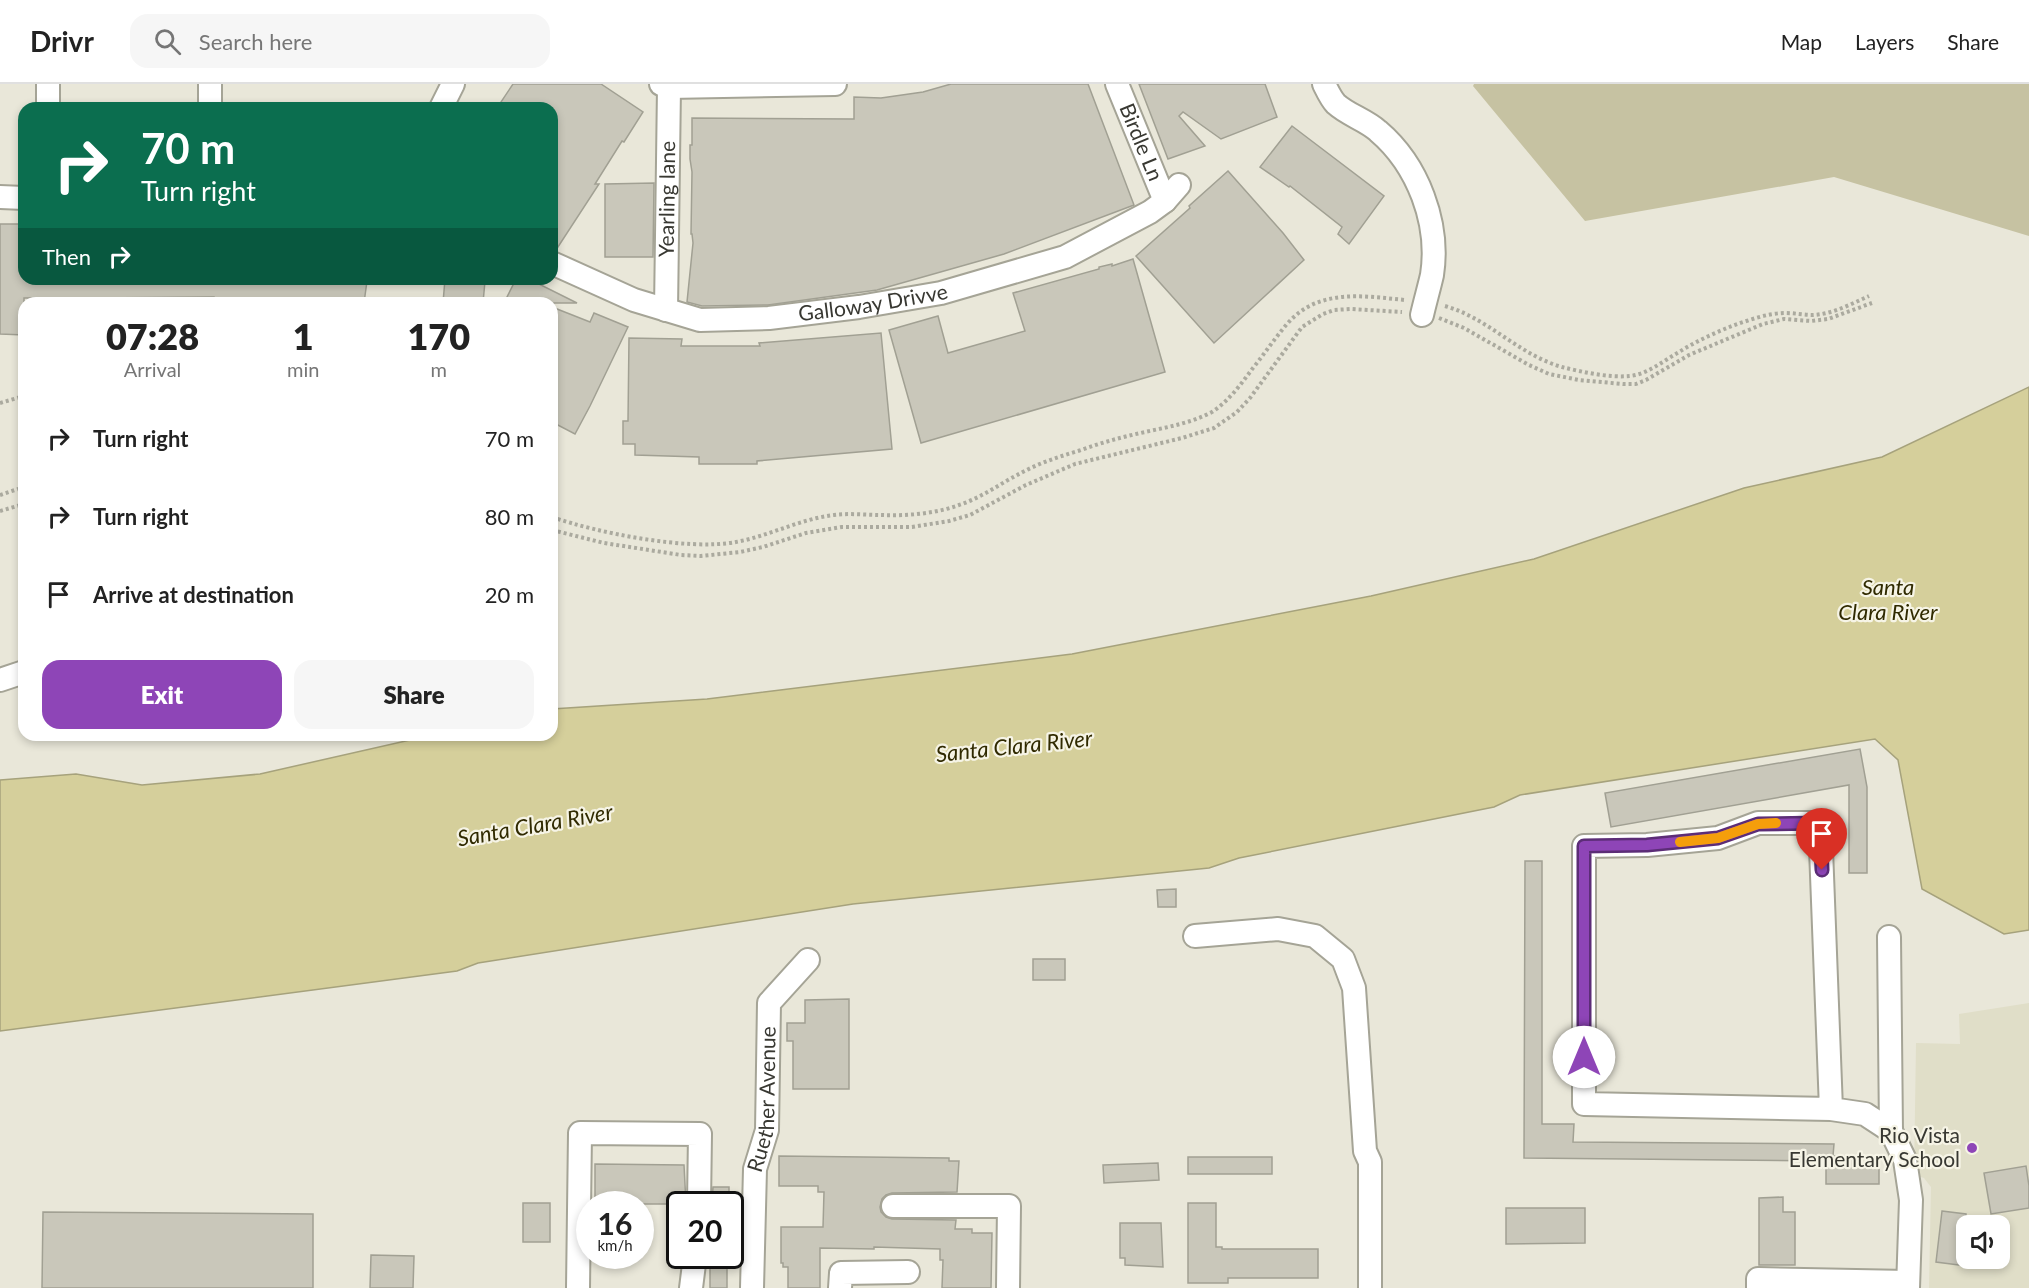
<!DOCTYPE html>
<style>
body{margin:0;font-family:Lato,sans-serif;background:#f6f6f6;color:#222;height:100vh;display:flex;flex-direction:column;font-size:22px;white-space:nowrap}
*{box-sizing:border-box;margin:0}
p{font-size:20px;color:#767676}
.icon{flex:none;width:33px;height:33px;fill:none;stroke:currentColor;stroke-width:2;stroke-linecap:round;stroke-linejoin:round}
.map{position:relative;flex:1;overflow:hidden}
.panel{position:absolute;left:18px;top:213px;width:540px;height:444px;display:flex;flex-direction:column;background:#fff;border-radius:18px;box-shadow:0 3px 9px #0003}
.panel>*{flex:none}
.top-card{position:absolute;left:18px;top:18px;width:540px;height:183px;border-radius:18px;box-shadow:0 3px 9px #0003;background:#0b6e4f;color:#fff;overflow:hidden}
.fabs{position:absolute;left:1956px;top:1131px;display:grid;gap:12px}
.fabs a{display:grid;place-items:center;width:54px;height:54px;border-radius:12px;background:#fff;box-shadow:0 3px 9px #0003;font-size:30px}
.speed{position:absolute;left:576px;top:1107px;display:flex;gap:12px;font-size:30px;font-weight:700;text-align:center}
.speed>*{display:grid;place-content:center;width:78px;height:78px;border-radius:50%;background:#fff;box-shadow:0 3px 9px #0003;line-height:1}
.speed small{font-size:15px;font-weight:400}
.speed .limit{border:3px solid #111;border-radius:9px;background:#fff;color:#111}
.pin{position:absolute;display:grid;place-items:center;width:51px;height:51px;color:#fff;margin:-62px -26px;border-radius:50% 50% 50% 0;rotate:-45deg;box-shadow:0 0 6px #0007}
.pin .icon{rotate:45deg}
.me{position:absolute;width:66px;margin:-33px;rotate:0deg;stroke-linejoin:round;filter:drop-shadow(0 0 4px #0008)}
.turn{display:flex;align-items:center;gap:21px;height:126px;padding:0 24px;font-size:27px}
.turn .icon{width:78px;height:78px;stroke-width:2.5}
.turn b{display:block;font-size:42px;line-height:51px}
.then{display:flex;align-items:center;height:57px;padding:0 24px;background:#0003;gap:12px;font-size:22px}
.eta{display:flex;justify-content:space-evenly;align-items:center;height:102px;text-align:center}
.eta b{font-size:36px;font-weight:800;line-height:42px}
.cta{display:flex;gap:12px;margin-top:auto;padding:12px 24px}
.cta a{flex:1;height:69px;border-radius:18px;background:#8e45b7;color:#fff;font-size:24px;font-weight:800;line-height:69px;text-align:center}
.cta a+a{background:#f6f6f6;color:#222}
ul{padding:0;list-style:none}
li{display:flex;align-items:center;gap:18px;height:78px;padding:0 24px}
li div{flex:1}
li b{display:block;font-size:22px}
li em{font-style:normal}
header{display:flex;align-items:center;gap:36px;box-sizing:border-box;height:84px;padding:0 30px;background:#fff;border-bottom:2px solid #e0e0e0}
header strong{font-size:28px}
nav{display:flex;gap:33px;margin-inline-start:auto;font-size:21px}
.search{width:420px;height:54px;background:#f6f6f6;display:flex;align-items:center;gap:15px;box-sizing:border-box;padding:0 21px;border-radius:18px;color:#767676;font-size:22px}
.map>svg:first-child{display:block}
.built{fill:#e0dec8;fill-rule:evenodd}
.green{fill:#c6c2a2}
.water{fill:#d5cf9b;stroke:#a6a27c;stroke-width:1.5}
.building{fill:#c9c7ba;stroke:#a1a093;stroke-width:1.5}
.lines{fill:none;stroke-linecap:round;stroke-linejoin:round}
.minor-casing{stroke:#a5a496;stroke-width:26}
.path{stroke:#abaa9f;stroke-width:4;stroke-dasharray:3 3;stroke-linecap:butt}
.minor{stroke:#fff;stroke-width:22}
.route-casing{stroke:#5c2d77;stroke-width:15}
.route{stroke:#8e45b7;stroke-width:10}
.slow{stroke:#f59e0b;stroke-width:10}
.poi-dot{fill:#8e45b7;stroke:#f6f4e6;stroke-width:2}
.labels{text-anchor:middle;stroke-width:4.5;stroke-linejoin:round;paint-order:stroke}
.street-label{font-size:21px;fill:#383832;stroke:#f6f4e6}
.poi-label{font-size:21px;fill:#383832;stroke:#f6f4e6;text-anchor:end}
.water-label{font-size:22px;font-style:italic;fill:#302a00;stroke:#f6f4e6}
</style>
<header>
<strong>Drivr</strong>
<div class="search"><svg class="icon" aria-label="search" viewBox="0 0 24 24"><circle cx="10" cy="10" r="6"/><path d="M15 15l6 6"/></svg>Search here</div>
<nav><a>Map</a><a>Layers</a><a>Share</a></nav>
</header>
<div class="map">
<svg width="2029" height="1204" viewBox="0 0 2029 1204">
<rect width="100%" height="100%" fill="#e9e7d9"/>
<path class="built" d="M 2029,919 L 2029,1204 L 1929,1204 L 1931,1103 L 1924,1094 L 1914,1091 L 1916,959 L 1960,960 L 1959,930 ZM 1966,1142 L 2000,1142 L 2000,1174 L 1966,1174 Z"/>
<path class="green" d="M 1474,0 L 2029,0 L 2029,152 L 1834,93 L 1585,137 L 1473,2 Z"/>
<path class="water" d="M 2029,303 L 2029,846 L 2004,850 L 1922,805 L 1898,676 L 1875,655 L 1520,711 L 1494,723 L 1239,774 L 1209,784 L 853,820 L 478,879 L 457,887 L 0,947 L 0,696 L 76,690 L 142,701 L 260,690 L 432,651 L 552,651 L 552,625 L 707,615 L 1072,570 L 1371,512 L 1534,475 L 1744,404 L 1882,373 Z"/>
<g class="building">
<path d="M 513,0 L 601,0 L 643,28 L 624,58 L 622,57 L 595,100 L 599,100 L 556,166 L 552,166 L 552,24 L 497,24 Z"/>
<path d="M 951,0 L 1088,0 L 1134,121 L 1004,170 L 877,206 L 768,221 L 702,222 L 687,218 L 693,159 L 692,150 L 691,150 L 692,88 L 690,75 L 690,61 L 692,61 L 692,34 L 854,35 L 854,13 L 881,14 L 923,8 Z"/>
<path d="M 1139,0 L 1265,0 L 1277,33 L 1221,55 L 1183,28 L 1179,32 L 1205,62 L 1168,75 Z"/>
<path d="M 1292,42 L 1384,112 L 1349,160 L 1338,150 L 1342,143 L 1290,102 L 1289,103 L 1260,83 Z"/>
<path d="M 1228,87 L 1283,149 L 1304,176 L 1214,259 L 1136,172 L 1190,124 L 1189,122 Z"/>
<path d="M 654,99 L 653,173 L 605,173 L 605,100 Z"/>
<path d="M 0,140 L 24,140 L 24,195 L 353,195 L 367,197 L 364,219 L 332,215 L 331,219 L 272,219 L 214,215 L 214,213 L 93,214 L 93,217 L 56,217 L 55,214 L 24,214 L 24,251 L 0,250 Z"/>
<path d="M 1133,175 L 1165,288 L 921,359 L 889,246 L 938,232 L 948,269 L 1025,247 L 1013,209 L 1099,185 L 1099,183 L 1112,180 L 1112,182 Z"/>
<path d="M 445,195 L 485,197 L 483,219 L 443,219 Z"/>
<path d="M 516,195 L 529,195 L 577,219 L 504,219 Z"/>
<path d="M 552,223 L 590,238 L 594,229 L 628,243 L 590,322 L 575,350 L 552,338 Z"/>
<path d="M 881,249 L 892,365 L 757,377 L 757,380 L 699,380 L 699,373 L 635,371 L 635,360 L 623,360 L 623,337 L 628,337 L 629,254 L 682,255 L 681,262 L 760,262 L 759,259 Z"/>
<path d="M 1860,665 L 1867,703 L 1867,789 L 1849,789 L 1849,701 L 1611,743 L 1605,709 Z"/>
<path d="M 1525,777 L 1542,777 L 1542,1040 L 1574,1040 L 1573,1058 L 1834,1060 L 1833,1072 L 1862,1072 L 1862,1084 L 1879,1084 L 1879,1100 L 1826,1100 L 1826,1077 L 1524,1074 Z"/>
<path d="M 1176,805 L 1176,823 L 1158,823 L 1157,806 Z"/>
<rect x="1033" y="875" width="32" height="21"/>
<path d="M 849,915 L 849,1005 L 793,1005 L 793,957 L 787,957 L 787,939 L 805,939 L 805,916 Z"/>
<path d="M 779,1072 L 949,1074 L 949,1077 L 959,1077 L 957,1108 L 892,1109 L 886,1111 L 882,1115 L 880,1123 L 881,1128 L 886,1133 L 892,1135 L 956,1136 L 955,1145 L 972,1145 L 972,1149 L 992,1149 L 991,1204 L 942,1204 L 943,1176 L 940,1176 L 940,1165 L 874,1163 L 874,1165 L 820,1164 L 820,1204 L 788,1204 L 788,1183 L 783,1183 L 783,1179 L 781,1179 L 781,1143 L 823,1143 L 824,1108 L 818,1108 L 818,1102 L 779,1102 Z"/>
<rect x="1188" y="1073" width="84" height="17"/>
<path d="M 1158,1079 L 1159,1096 L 1104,1099 L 1103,1081 Z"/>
<path d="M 595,1080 L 684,1081 L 686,1120 L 595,1120 Z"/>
<path d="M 2026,1082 L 2029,1102 L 2029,1124 L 1991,1130 L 1984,1089 Z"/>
<path d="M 713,1103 L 729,1103 L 729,1120 L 712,1120 Z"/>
<path d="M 1783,1113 L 1783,1128 L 1795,1128 L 1795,1181 L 1759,1181 L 1759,1114 Z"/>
<rect x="523" y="1119" width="27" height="39"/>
<path d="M 1188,1119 L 1216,1119 L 1216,1163 L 1222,1163 L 1222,1165 L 1318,1165 L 1318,1194 L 1228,1194 L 1228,1199 L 1188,1199 Z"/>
<path d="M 1506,1124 L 1585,1124 L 1585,1159 L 1506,1160 Z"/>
<path d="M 1942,1127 L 1966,1130 L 1966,1182 L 1936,1178 Z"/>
<path d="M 43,1128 L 313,1130 L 313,1204 L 42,1204 Z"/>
<path d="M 1120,1139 L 1161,1139 L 1163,1183 L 1125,1181 L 1125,1174 L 1120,1174 Z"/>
<path d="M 371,1171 L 414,1172 L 413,1204 L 370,1204 Z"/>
<rect x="710" y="1172" width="17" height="32"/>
</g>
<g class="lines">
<defs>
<g id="minor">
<path d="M 48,0 L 48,24"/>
<path d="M 661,0 L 669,3 L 835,0"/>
<path id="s1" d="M 1117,0 L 1165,117"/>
<path d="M 1324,0 C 1327,6 1331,15 1336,20 C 1348,31 1366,36 1378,47 C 1418,81 1440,139 1432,191 C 1429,204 1425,218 1422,231"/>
<path d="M 210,24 L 210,0"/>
<path d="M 441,24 L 453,0"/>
<path d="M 0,113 L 24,114"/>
<path id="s2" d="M 552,179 L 634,216 L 700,236 L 769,234 L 859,223 L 941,209 L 1065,173 L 1150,128 L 1165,117 L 1179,101"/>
<path id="s3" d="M 666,226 L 669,3"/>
<path d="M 0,596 L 24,588"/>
<path d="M 1195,852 L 1278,845 L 1315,852 L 1343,875 L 1354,904 L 1365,1067 L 1370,1078 L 1370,1204"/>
<path d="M 1889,853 L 1891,1047"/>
<path d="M 1831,1025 L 1820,739 L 1758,739 L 1718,754 L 1647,761 L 1584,762 L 1584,1020 L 1831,1025 L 1865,1030 L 1891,1047 L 1905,1076 L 1911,1116 L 1908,1204"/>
<path d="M 893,1122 L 1009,1122 L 1008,1204"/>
<path d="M 578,1204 L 580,1049 L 700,1050 L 699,1120"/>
<path d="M 691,1204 L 695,1172"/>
<path id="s4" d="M 752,1204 L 755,1085 L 767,1046 L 769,919 L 808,876"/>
<path d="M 840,1204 L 841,1189 L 908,1188"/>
<path d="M 1758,1204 L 1758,1195 L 1908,1198"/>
</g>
</defs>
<use href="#minor" class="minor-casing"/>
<g class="path">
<path d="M 1445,222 C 1488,234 1519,271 1562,283 C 1582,288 1609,294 1630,292 C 1648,290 1663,277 1679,268 C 1695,258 1714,249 1732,242 C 1749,236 1768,229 1785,229 C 1795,229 1804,231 1813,231 C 1833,230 1851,220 1869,212"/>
<path d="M 1439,234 L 1464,244 L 1529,281 L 1549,290 L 1579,296 L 1623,300 L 1636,300 L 1646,296 L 1689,271 L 1763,240 L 1784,235 L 1811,237 L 1828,235 L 1872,219"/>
<path d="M 0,319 L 24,312"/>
<path d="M 0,411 L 24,403"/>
<path d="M 0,427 L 24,420"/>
<path d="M 552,433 C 598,449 688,467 736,458 C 769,452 800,435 834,431 C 850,429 866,431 881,431 C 907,432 934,430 959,421 C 981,414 1001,399 1021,389 C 1039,379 1058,373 1078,367 C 1100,359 1122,353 1145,348 C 1168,343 1191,339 1212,328 C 1229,317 1241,300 1253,284 C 1265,269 1275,254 1287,240 C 1318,204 1363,212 1405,216"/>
<path d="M 552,446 L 604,459 L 681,471 L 701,472 L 740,468 L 763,463 L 806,449 L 842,443 L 912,443 L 949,437 L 970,431 L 1026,401 L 1075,380 L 1182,354 L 1214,344 L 1237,328 L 1250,314 L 1302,243 L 1323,230 L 1334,226 L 1351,225 L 1402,228"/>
</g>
<use href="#minor" class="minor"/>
</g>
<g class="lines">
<defs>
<path id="route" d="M 1584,973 L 1584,762 L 1647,761 L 1718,754 L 1758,740 L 1820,739 L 1822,786"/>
</defs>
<use href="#route" class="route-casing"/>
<use href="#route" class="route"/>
<path class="slow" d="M 1680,758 L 1718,754 L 1758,740 L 1776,739"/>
</g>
<circle class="poi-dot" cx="1972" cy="1064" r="6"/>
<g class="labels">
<g class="street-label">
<text dy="7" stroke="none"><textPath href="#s1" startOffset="63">Birdle Ln</textPath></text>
<text dy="7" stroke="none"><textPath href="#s3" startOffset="111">Yearling lane</textPath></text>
<text dy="7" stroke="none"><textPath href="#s2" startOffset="333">Galloway Drivve</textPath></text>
<text dy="7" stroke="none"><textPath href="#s4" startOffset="190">Ruether Avenue</textPath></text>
</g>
<g class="poi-label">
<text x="1960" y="1059">Rio Vista<tspan x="1960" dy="24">Elementary School</tspan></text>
</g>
<g class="water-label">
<text x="1888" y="511">Santa<tspan x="1888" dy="25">Clara River</tspan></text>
<text transform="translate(1014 662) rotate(-6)" y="8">Santa Clara River</text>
<text transform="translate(535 741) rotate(-10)" y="8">Santa Clara River</text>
</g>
</g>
</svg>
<div class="fabs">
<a><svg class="icon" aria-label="sound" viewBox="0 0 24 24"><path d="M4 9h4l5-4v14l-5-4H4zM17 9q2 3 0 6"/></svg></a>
</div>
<div class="speed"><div>16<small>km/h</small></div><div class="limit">20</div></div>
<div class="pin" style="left:1822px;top:786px;background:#d93025"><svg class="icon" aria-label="arrive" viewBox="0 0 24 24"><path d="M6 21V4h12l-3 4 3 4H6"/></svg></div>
<svg class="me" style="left:1584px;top:973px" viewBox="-20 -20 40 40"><circle r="19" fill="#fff"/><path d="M0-13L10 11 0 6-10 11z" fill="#8e45b7"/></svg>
<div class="top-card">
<div class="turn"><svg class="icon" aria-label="right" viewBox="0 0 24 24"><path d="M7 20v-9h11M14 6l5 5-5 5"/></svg><div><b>70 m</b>Turn right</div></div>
<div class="then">Then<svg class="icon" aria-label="right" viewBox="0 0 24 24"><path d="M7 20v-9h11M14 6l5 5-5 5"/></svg></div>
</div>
<section class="panel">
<div class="eta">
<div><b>07:28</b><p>Arrival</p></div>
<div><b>1</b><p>min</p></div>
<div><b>170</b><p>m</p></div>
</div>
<ul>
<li><svg class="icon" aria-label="right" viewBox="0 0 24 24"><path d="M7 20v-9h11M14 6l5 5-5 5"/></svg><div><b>Turn right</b></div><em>70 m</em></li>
<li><svg class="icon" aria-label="right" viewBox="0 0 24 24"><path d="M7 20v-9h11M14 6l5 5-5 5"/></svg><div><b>Turn right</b></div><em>80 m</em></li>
<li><svg class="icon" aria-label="arrive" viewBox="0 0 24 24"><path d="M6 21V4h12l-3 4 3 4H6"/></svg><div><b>Arrive at destination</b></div><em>20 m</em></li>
</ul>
<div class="cta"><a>Exit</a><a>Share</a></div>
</section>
</div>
